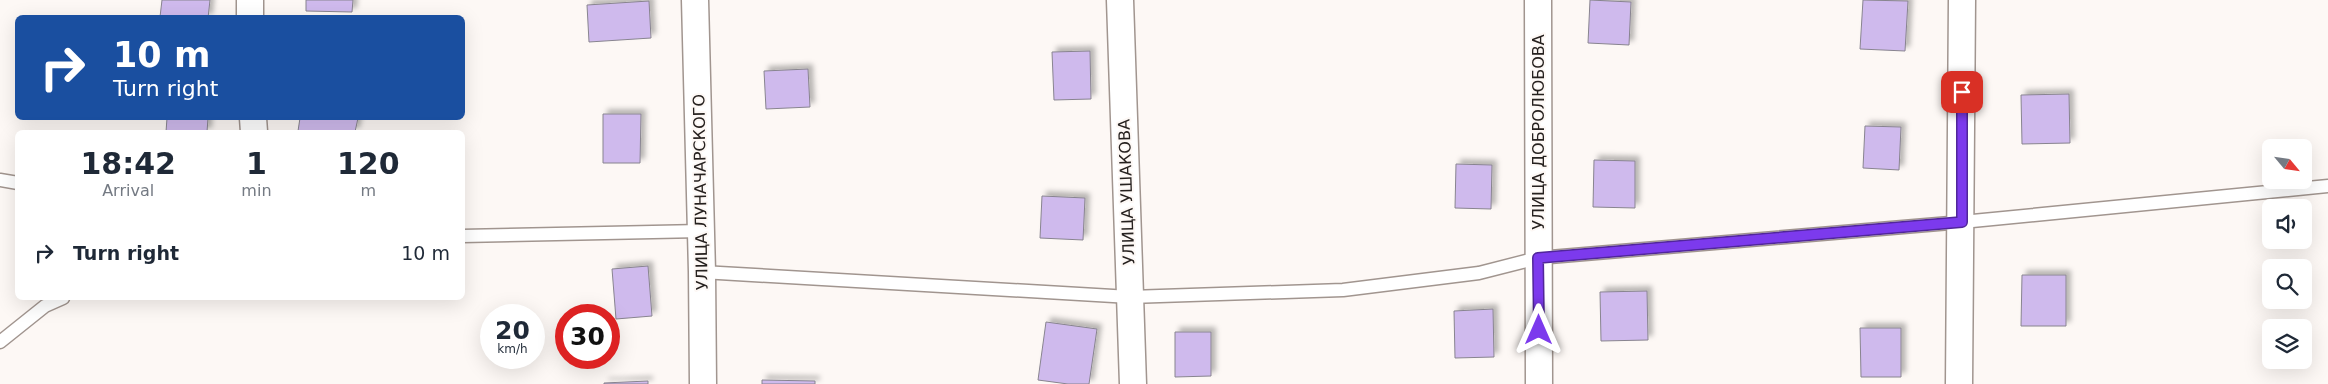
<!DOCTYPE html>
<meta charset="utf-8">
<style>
body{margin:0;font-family:"DejaVu Sans",sans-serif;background:#f2f2f3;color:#1f2937;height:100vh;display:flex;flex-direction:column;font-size:19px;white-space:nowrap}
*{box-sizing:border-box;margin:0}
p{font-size:16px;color:#747a83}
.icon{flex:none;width:28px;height:28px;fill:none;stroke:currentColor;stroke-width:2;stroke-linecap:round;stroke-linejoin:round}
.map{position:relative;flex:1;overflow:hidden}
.sheet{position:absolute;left:15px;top:130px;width:450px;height:170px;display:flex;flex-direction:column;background:#fff;border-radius:8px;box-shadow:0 5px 20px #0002}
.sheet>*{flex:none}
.banner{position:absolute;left:15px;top:15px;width:450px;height:105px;border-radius:8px;box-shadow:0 5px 20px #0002;background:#1a4fa0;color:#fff;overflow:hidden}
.needle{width:32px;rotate:119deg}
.controls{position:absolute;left:2262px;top:139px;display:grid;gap:10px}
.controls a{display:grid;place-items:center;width:50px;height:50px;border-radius:8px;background:#fff;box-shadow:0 5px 20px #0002;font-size:25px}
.speed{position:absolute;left:480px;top:304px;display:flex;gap:10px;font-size:25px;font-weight:700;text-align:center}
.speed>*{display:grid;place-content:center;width:65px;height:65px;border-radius:50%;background:#fff;box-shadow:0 5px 20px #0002;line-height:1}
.speed small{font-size:12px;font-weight:400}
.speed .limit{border:8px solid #d22;background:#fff;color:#111}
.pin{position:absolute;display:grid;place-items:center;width:42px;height:42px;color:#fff;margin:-21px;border-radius:10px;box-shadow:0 2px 8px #0006}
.me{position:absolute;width:55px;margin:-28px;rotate:0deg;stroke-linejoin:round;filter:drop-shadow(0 0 4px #0008)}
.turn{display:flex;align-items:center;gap:18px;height:105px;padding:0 15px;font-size:22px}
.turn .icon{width:65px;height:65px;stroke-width:2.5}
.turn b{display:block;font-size:35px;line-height:42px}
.eta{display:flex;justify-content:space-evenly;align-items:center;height:85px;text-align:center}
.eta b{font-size:30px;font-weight:700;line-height:35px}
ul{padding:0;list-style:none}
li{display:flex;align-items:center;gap:15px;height:75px;padding:0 15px}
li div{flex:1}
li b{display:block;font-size:19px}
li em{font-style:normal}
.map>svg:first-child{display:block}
.building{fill:#cfbaed;stroke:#88848f;filter:url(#shadow)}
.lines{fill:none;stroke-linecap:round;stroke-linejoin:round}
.lane-casing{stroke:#a1958f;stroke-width:15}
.street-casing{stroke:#a1958f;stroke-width:29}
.lane{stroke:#fff;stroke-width:12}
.street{stroke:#fff;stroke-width:26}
.route-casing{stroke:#51269a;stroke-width:12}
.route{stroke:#7c3aed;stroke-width:9}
.labels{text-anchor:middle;stroke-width:4;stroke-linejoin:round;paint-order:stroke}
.street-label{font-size:16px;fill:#26211f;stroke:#fdf8f5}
</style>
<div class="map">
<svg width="2328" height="384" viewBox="0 0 2328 384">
<defs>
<filter id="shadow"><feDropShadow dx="4.5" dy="-4.5" stdDeviation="2.5" flood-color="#0004"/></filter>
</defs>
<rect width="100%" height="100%" fill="#fdf8f5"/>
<g class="building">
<path d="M 162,0 L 210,0 L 208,18 L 160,17 Z"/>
<path d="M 306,0 L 353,0 L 352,12 L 306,11 Z"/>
<path d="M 1590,0 L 1631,2 L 1629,45 L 1588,43 Z"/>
<path d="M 1863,0 L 1908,1 L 1905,51 L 1860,49 Z"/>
<path d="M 649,1 L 651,38 L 589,42 L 587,5 Z"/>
<path d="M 1090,51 L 1091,99 L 1054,100 L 1052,52 Z"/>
<path d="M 808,69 L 810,107 L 766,109 L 764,71 Z"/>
<path d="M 2069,94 L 2070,143 L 2022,144 L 2021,95 Z"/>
<path d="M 603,114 L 641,114 L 640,163 L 603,163 Z"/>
<path d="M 167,118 L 208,118 L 207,132 L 166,132 Z"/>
<path d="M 300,118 L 358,118 L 355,132 L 298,131 Z"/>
<path d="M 1865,126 L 1901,127 L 1899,170 L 1863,168 Z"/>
<path d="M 1594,160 L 1635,161 L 1635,208 L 1593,207 Z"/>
<path d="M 1456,164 L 1492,165 L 1491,209 L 1455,208 Z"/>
<path d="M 1042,196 L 1085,198 L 1083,240 L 1040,238 Z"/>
<path d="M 648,266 L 652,316 L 616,319 L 612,269 Z"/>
<path d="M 2022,275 L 2066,275 L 2066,326 L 2021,326 Z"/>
<path d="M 1647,291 L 1648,340 L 1601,341 L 1600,292 Z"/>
<path d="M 1493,309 L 1494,357 L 1455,358 L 1454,311 Z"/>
<path d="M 1046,322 L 1097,329 L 1089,384 L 1068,384 L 1038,380 Z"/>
<path d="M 1860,328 L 1901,328 L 1901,377 L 1861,377 Z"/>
<path d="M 1175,332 L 1211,332 L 1211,376 L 1175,377 Z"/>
<path d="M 762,380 L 815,381 L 815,384 L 762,384 Z"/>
<path d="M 648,381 L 648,384 L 604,384 L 604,383 Z"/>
</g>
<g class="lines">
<defs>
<g id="lane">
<path d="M 0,180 L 18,183"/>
<path d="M 462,236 L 701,231"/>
<path d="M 702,272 L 1130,297 L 1343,290 L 1479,273 L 1538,258 L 1962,222 L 2328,186"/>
<path d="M 0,342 L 45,306 L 63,298"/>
</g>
<g id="street">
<path d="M 250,0 L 250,18"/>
<path d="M 695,0 L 702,272 L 703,384"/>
<path d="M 1120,0 L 1133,384"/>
<path d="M 1538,0 L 1539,384"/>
<path d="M 253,118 L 254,132"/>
<path d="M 1959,384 L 1962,0"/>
</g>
</defs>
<use href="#lane" class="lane-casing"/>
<use href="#street" class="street-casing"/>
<use href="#lane" class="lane"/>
<use href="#street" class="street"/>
</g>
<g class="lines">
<defs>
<path id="route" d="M 1539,330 L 1538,258 L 1962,222 L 1962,92"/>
</defs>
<use href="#route" class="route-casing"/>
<use href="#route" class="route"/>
</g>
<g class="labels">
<g class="street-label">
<text transform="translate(1538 132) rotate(-90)" y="6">УЛИЦА ДОБРОЛЮБОВА</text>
<text transform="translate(700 192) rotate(-91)" y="6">УЛИЦА ЛУНАЧАРСКОГО</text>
<text transform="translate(1126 192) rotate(-92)" y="6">УЛИЦА УШАКОВА</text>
</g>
</g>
</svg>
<div class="controls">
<a><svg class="needle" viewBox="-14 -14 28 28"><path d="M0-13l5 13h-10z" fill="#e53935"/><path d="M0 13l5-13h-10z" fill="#747a83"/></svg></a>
<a><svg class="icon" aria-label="sound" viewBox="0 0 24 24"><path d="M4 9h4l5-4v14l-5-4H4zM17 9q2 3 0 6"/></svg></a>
<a><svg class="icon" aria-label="search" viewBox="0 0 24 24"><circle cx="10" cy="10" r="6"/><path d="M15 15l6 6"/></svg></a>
<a><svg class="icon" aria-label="layers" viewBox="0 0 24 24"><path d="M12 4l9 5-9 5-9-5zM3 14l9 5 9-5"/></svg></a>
</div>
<div class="speed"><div>20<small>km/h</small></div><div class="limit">30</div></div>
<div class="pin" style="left:1962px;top:92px;background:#d93025"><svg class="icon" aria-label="arrive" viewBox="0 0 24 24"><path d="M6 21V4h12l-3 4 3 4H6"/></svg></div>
<svg class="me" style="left:1539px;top:330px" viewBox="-20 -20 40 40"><path d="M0-17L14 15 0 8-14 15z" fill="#7c3aed" stroke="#fff" stroke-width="4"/></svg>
<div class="banner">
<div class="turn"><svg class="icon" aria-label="right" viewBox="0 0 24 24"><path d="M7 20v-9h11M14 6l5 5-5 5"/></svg><div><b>10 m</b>Turn right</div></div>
</div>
<section class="sheet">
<div class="eta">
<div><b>18:42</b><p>Arrival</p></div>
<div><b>1</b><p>min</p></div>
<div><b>120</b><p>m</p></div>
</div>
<ul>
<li><svg class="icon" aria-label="right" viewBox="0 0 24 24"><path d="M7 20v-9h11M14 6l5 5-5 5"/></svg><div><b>Turn right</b></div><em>10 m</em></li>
</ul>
</section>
</div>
